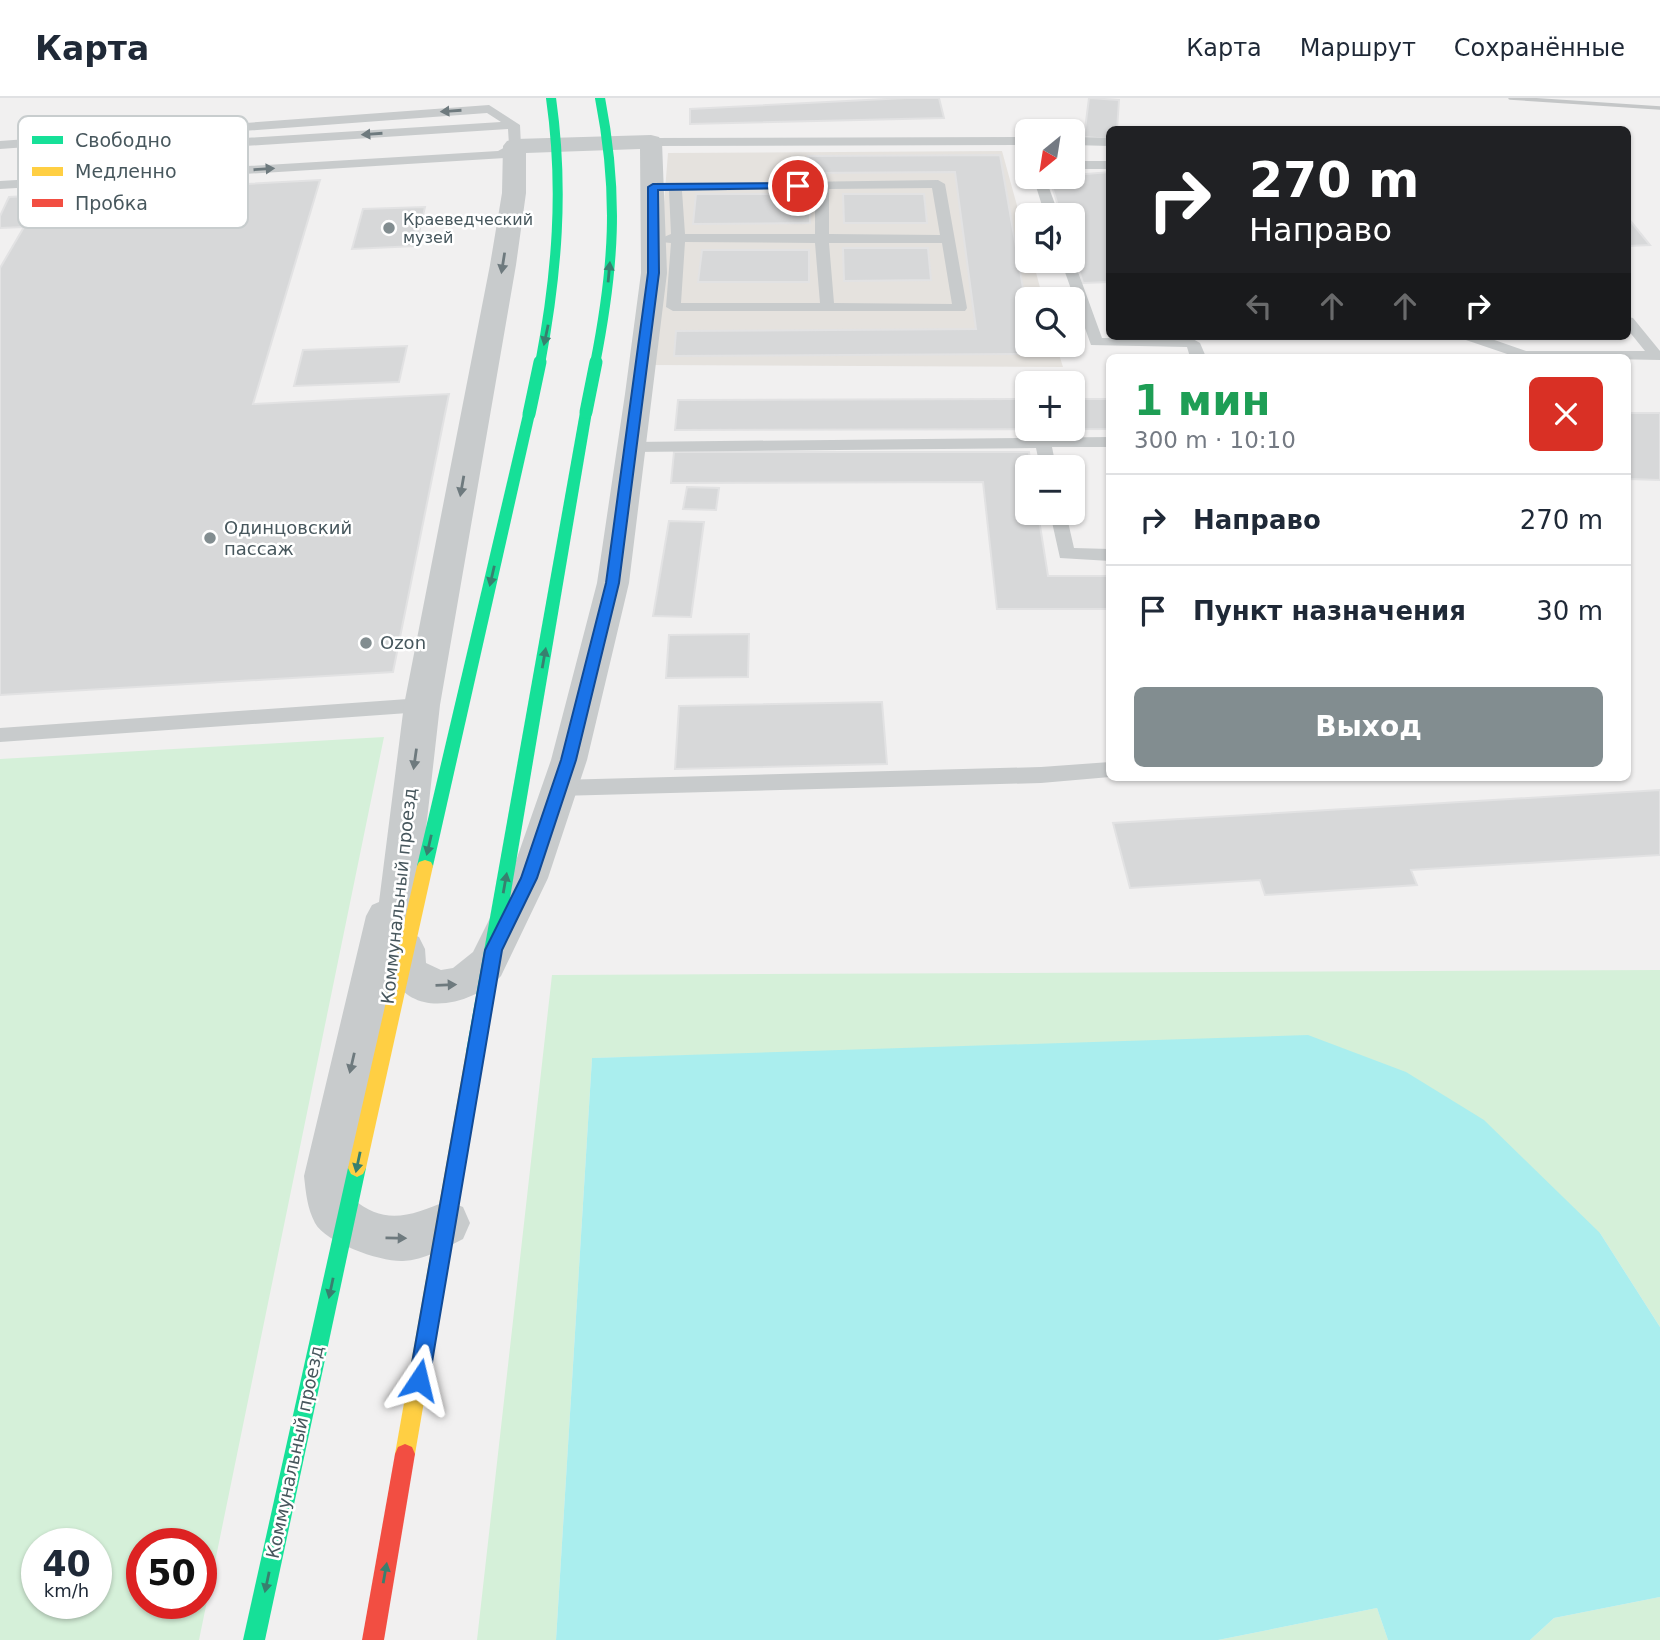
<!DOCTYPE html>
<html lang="ru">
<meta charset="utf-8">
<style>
body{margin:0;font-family:"DejaVu Sans",sans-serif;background:#f2f2f3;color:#1f2937;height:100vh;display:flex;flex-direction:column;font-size:26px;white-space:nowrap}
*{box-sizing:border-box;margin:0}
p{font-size:23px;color:#747a83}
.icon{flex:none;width:38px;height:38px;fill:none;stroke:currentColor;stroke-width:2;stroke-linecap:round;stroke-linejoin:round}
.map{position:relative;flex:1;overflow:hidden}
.sheet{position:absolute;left:1106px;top:256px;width:525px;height:427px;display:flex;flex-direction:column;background:#fff;border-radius:10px;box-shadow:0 2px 5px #0004}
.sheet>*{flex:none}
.guide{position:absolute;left:1106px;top:28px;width:525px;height:214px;border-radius:10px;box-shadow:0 2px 5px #0004;background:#202124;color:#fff;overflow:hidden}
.needle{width:46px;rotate:210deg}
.fabs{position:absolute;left:1015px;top:21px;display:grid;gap:14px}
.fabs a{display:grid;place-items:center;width:70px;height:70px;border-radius:10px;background:#fff;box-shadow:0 2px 5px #0004;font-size:35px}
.speed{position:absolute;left:21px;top:1430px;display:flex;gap:14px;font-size:35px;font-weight:700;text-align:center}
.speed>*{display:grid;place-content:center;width:91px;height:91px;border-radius:50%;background:#fff;box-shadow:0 2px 5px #0004;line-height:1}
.speed small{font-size:18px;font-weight:400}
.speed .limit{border:10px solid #d22;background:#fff;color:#111}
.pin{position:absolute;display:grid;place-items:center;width:60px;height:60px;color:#fff;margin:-30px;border:4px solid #fff;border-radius:50%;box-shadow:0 2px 7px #0007}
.me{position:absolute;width:77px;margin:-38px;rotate:10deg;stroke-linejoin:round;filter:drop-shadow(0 0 5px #0008)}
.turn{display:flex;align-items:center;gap:24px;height:147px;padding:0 28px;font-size:32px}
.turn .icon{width:91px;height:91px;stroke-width:2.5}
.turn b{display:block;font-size:49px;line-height:60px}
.lanes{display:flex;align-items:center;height:66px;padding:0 28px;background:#0003;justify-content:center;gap:35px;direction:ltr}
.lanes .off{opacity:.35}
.round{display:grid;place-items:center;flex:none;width:74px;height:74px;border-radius:10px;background:#f2f2f3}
.summary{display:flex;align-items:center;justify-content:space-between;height:119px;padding:0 28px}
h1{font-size:42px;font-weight:700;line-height:52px;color:#1e9e55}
.primary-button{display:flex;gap:14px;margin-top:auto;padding:14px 28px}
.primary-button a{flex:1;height:80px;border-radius:10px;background:#828d90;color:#fff;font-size:28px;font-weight:700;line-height:80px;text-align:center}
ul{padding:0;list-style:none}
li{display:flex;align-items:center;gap:21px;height:91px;padding:0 28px;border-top:2px solid #e0e1e3}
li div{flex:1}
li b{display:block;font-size:26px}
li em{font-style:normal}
header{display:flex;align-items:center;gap:42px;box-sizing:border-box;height:98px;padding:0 35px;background:#fff;border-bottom:2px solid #e0e1e3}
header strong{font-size:33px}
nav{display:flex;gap:38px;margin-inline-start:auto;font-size:24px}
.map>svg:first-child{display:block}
.commercial{fill:#e5e2de}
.green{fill:#d5f0d9;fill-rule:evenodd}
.water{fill:#aee}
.building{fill:#d7d8d9;stroke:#e2e2e3;stroke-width:2}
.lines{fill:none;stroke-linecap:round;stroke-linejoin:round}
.lane{fill:#c8cbcc;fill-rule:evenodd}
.street{fill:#c8cbcc;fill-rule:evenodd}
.fast{fill:#16e098;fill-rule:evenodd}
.slow{fill:#ffcf43;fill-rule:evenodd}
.jam{fill:#f24e42;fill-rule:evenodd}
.rail{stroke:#c4c6c7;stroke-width:3.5}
.fast-bridge-far1{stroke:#16e098;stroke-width:10}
.fast-bridge{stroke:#16e098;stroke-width:13}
.oneway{fill:#6e7a7e}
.oneway2{fill:#38806f}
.route{fill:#1a73e8;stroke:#114b97;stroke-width:2}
.poi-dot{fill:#828d90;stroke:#fff;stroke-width:2.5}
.labels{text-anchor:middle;stroke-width:5;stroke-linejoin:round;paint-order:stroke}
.far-poi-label{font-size:16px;fill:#47575d;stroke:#fff;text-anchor:start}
.poi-label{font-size:18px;fill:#47575d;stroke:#fff;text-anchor:start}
.street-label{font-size:18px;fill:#47575d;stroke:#fff}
.key{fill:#fff;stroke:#c8cdce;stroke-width:2}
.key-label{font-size:19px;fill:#47575d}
</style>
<header>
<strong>Карта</strong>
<nav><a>Карта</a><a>Маршрут</a><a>Сохранённые</a></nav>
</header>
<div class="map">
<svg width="1660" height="1542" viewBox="0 0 1660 1542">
<rect width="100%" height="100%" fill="#f1f0f0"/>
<path class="commercial" d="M 1002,53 L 1027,144 L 1027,163 L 1033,163 L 1043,201 L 1027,201 L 1027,247 L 1056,247 L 1063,269 L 651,267 L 668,55 Z"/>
<g class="green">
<path d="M 384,639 L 199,1542 L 0,1542 L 0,661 ZM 37,1446 L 96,1446 L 96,1505 L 37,1505 ZM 142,1446 L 201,1446 L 201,1505 L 142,1505 Z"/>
<path d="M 1660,872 L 1660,1229 L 1600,1135 L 914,952 L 592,960 L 556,1542 L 477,1542 L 552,877 Z"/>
<path d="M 1660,1499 L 1660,1542 L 1530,1542 L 1554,1520 Z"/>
<path d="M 1377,1510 L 1388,1542 L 1218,1542 Z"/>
</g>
<path class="water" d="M 1308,937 L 1406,974 L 1484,1022 L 1600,1135 L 1660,1229 L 1660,1499 L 1554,1520 L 1530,1542 L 1388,1542 L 1377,1510 L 1218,1542 L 556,1542 L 592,960 Z"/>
<g class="building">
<path d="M 906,0 L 939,0 L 944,20 L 690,26 L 690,11 Z"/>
<path d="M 1089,0 L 1119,2 L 1117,32 L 1110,32 L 1110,41 L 1084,39 Z"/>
<path d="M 1000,57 L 1027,213 L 1027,247 L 1033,247 L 1035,256 L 674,258 L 676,233 L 976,231 L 955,74 L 808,75 L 808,58 Z"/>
<path d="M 1110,74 L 1110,184 L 1083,185 L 1073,154 L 1073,117 L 1061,117 L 1049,79 Z"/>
<path d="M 320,82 L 253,306 L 449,296 L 393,574 L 0,597 L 0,170 L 24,129 L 0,130 L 0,118 L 9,99 Z"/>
<path d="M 696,96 L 810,96 L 810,125 L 693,126 Z"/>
<path d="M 843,96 L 924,96 L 927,125 L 844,125 Z"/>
<path d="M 425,109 L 416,148 L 352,151 L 363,111 Z"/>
<path d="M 1628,120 L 1650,147 L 1628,148 Z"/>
<path d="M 843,150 L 928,150 L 931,182 L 844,183 Z"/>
<path d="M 702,152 L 809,152 L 809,184 L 698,184 Z"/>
<path d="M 407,248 L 399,284 L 294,288 L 303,252 Z"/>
<path d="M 1027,301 L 1027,331 L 1073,331 L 1073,301 L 1110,301 L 1110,331 L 675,332 L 678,302 Z"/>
<path d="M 1628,315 L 1660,315 L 1660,382 L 1628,381 Z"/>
<path d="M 674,354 L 1029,354 L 1031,369 L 1027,369 L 1027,415 L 1038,415 L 1048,478 L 1110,478 L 1110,511 L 997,511 L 983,384 L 671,385 Z"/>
<path d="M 687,389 L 719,390 L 716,412 L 683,411 Z"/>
<path d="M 669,423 L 704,424 L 691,519 L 653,518 Z"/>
<path d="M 749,536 L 748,579 L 666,580 L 669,537 Z"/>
<path d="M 882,604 L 887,666 L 675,671 L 679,608 Z"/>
<path d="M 1660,692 L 1660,757 L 1411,772 L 1417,787 L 1265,797 L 1260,782 L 1130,790 L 1113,725 Z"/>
</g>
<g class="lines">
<g class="lane">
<path d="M 489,7 L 520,27 L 521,48 L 505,60 L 0,91 L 0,83 L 498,53 L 509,47 L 508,31 L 198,51 L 192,47 L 198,43 L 501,24 L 487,15 L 0,51 L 0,43 Z"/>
<path d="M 1027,39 L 1027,47 L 651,48 L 645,44 L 651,40 Z"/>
<path d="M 1073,39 L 1110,40 L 1110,48 L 1073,47 Z"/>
<rect x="1073" y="63" width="37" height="8"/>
<path d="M 1033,79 L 1045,79 L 1059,117 L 1045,117 Z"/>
<path d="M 938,82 L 945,86 L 967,210 L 965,213 L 673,213 L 666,209 L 671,145 L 661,144 L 659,141 L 671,136 L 669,93 L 648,92 L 648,86 ZM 932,90 L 940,137 L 829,136 L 829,91 ZM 815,91 L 815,136 L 685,136 L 682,93 ZM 685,144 L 815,145 L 820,205 L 681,205 ZM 829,145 L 942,145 L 952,206 L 834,205 Z"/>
<path d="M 1073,160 L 1102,240 L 1193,241 L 1200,245 L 1206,259 L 1190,259 L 1187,249 L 1091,247 L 1061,163 L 1073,163 Z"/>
<path d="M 1628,219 L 1633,220 L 1660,253 L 1660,262 L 1516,259 L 1463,241 L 1461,238 L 1483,238 L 1526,253 L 1645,253 L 1628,232 Z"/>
<path d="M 1110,339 L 1110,349 L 1052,349 L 1056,369 L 1040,369 L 1036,350 L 632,354 L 624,349 L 632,344 Z"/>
<path d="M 1050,415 L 1066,415 L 1074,450 L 1110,451 L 1110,463 L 1060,460 Z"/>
<path d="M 422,600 L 429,602 L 432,607 L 429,612 L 422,614 L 0,644 L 0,630 Z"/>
<path d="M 1110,664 L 1110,679 L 1041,685 L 558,698 L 551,695 L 548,690 L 551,685 L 558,682 L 1041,669 Z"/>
</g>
<path class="street" d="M 651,37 L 659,39 L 662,44 L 667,175 L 629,485 L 587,662 L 548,780 L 501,878 C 474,906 414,922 393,879 L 350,1078 L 352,1100 C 385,1129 412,1117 447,1103 L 463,1109 L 470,1125 L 463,1141 C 445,1150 424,1162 403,1163 C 381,1164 326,1145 315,1125 C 307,1110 306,1095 304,1078 L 366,818 L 372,807 L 379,804 L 404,607 L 490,167 L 502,95 L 503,48 L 507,43 L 515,41 ZM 640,51 L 641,175 L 625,296 L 597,485 L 551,662 L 510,780 L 473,854 L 453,870 L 441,872 L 426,865 L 425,851 L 419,839 L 414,837 L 440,607 L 516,167 L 526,95 L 526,55 Z"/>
<g class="fast">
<path d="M 586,310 L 592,314 L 484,954 L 481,959 L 475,962 L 469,959 L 466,954 L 580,314 Z"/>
<path d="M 529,312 L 535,316 L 433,768 L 431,772 L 419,772 L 417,768 L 523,316 Z"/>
<path d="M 357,1061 L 363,1064 L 366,1070 L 265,1542 L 243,1542 L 348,1070 L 351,1064 Z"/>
</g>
<g class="slow">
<path d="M 425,762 L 431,764 L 433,768 L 366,1070 L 363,1076 L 357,1079 L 351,1076 L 348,1070 L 417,768 L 419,764 Z"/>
<path d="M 475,946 L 481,949 L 484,954 L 415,1356 L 412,1363 L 405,1366 L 398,1363 L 395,1356 L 466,954 L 469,949 Z"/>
</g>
<path class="jam" d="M 405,1346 L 412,1349 L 415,1356 L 384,1542 L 362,1542 L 395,1356 L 398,1349 Z"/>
<path class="rail" d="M 1510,0 L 1660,10"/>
<g class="fast-bridge-far1">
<path d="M 540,266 C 557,176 564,91 551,0"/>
<path d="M 595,266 C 614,170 619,97 600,0"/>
</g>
<g class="fast-bridge">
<path d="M 586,314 L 596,264"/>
<path d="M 529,316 L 540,264"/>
</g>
</g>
<defs><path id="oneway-solid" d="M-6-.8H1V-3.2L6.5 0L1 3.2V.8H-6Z" transform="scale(1.75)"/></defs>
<g class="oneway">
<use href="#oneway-solid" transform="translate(451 13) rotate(176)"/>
<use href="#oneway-solid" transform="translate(372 36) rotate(176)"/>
<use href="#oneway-solid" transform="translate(264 71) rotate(-4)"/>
<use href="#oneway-solid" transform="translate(503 165) rotate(99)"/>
<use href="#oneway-solid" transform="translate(462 388) rotate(100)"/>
<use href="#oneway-solid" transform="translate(415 661) rotate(98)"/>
<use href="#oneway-solid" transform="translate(446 887) rotate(-2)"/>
<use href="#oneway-solid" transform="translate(352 965) rotate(103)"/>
<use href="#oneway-solid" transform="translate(396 1140) rotate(1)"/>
</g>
<g class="oneway2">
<use href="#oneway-solid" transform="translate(609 174) rotate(-85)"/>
<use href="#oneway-solid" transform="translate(546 237) rotate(102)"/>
<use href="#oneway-solid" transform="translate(492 478) rotate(103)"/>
<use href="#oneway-solid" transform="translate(544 560) rotate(-80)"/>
<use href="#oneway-solid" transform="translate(429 747) rotate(103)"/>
<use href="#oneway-solid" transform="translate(505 785) rotate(-80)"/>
<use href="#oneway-solid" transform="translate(358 1064) rotate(102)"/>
<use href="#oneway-solid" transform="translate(331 1190) rotate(102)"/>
<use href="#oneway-solid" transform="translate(385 1475) rotate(-80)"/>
<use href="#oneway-solid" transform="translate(267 1484) rotate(102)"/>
</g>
<path class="route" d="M 798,85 L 802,86 L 802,90 L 658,92 L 659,175 L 619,485 L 576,662 L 537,780 L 502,852 L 429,1282 L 426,1289 L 419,1292 L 412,1289 L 409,1282 L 485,852 L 521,780 L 561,662 L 606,485 L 648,175 L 648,89 L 653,86 Z"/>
<g class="poi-dot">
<circle cx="389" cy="130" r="7"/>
<circle cx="210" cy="440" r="7"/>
<circle cx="366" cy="545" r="7"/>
</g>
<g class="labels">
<g class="far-poi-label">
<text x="403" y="127">Краеведческий<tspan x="403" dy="18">музей</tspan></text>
</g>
<g class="poi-label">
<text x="224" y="436">Одинцовский<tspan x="224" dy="21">пассаж</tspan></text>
<text x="380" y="551">Ozon</text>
</g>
<g class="street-label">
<text transform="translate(399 798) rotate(-84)" y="6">Коммунальный проезд</text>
<text transform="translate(295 1354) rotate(-78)" y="6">Коммунальный проезд</text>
</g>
</g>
<rect x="18" y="18" width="230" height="112" rx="10" class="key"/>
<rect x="32" y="38" width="31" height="8" fill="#16e098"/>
<rect x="32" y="69" width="31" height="9" fill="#ffcf43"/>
<rect x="32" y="101" width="31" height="8" fill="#f24e42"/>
<g class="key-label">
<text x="75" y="49">Свободно</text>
<text x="75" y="80">Медленно</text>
<text x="75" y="112">Пробка</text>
</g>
</svg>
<div class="fabs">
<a><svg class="needle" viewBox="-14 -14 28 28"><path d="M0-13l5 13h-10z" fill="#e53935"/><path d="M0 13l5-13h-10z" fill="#747a83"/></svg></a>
<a><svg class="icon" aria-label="sound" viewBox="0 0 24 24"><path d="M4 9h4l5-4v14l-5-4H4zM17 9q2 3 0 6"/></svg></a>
<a><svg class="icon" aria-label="search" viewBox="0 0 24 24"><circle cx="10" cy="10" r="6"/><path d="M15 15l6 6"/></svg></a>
<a>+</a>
<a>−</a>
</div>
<div class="speed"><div>40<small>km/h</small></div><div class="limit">50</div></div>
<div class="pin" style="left:798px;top:88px;background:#d93025"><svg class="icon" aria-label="arrive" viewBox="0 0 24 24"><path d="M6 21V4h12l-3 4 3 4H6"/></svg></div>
<svg class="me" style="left:419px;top:1282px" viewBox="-20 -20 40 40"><path d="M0-17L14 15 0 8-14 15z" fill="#1a73e8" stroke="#fff" stroke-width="4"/></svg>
<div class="guide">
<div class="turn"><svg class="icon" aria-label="right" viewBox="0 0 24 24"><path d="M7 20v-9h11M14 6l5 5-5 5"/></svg><div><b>270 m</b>Направо</div></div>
<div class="lanes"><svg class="icon off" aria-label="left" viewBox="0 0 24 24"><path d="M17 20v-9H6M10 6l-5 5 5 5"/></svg><svg class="icon off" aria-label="ahead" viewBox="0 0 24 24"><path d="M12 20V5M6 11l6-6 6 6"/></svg><svg class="icon off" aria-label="ahead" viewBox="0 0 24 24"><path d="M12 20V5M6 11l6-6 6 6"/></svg><svg class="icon" aria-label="right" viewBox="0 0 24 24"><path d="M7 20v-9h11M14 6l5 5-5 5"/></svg></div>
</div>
<section class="sheet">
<div class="summary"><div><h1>1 мин</h1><p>300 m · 10:10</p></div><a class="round" style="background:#d93025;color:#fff"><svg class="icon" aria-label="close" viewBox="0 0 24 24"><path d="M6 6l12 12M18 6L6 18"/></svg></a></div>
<ul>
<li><svg class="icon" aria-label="right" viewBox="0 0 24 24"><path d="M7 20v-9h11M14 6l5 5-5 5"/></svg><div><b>Направо</b></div><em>270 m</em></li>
<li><svg class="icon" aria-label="arrive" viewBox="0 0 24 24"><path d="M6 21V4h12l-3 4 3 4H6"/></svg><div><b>Пункт назначения</b></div><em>30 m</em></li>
</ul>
<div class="primary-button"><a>Выход</a></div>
</section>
</div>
